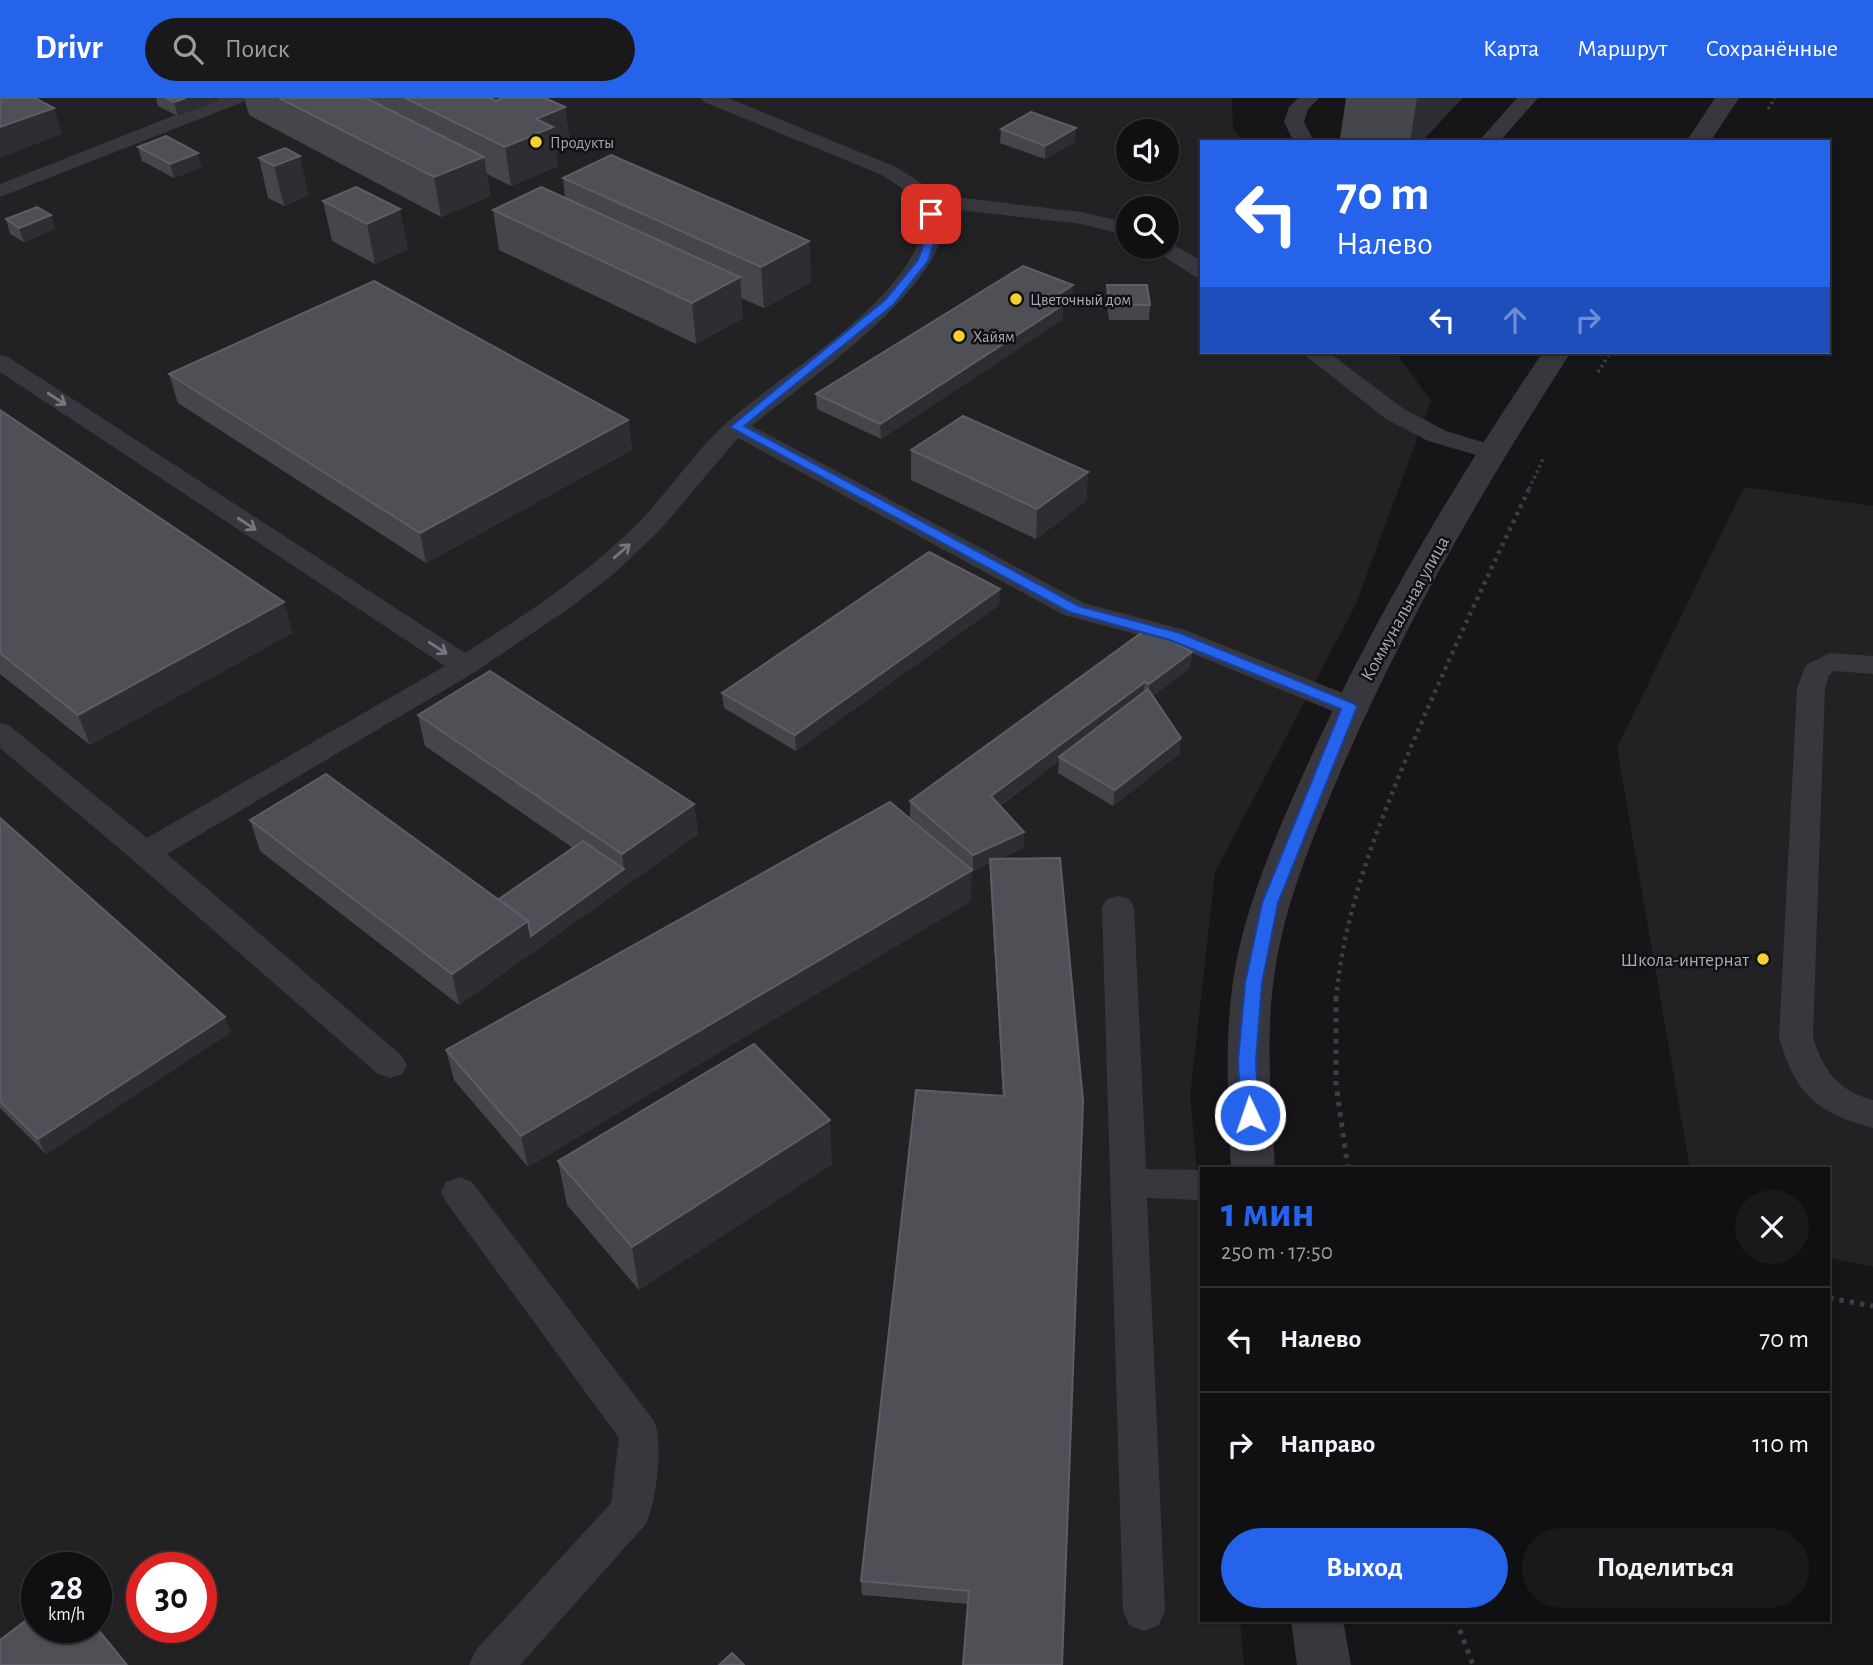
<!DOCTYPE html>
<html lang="ru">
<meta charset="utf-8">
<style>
body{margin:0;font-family:"Alegreya Sans",sans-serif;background:#19191b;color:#f1f3f6;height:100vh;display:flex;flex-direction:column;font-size:26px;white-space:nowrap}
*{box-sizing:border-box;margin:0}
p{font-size:23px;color:#9c9d9f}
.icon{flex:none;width:38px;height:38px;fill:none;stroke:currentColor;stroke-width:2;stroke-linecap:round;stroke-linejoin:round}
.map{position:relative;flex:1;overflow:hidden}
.sheet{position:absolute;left:1200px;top:1069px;width:630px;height:455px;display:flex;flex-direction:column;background:#101012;border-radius:0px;box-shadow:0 2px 5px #0004,0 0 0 2px #303032}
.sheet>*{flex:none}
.guide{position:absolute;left:1200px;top:42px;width:630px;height:214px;border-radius:0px;box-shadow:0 2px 5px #0004,0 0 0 2px #303032;background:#2563eb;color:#fff;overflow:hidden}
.controls{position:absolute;left:1116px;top:21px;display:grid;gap:14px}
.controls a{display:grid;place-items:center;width:63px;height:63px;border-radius:50%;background:#101012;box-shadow:0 2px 5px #0004,0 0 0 2px #303032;font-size:35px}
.speed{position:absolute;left:21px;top:1454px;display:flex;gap:14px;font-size:35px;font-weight:700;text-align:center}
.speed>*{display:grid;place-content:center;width:91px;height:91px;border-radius:50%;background:#101012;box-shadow:0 2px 5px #0004,0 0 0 2px #303032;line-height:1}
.speed small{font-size:18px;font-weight:400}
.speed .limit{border:10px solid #d22;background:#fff;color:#111}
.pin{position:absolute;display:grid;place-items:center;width:60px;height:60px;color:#fff;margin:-30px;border-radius:14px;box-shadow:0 4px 10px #0006}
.me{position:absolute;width:77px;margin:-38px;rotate:357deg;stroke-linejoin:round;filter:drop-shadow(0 0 5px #0008)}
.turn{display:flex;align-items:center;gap:24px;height:147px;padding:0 21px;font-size:32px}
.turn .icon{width:91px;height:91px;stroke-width:2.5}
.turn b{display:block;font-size:49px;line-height:60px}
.lanes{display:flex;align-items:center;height:66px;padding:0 21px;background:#0003;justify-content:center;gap:35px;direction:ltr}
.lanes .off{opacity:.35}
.round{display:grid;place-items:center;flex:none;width:74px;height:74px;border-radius:37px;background:#19191b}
.overview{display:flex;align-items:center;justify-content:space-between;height:119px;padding:0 21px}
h1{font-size:42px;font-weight:700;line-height:52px;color:#2563eb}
.action{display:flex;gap:14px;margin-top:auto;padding:14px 21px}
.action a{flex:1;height:80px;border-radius:42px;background:#2563eb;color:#fff;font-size:28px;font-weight:700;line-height:80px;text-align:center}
.action a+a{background:#19191b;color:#f1f3f6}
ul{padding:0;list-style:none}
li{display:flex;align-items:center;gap:21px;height:105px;padding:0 21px;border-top:2px solid #303032}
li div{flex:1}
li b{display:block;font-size:26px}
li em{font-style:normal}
header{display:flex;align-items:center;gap:42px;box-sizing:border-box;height:98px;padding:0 35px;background:#2563eb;color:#fff}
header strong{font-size:33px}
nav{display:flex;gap:38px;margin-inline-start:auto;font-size:24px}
.search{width:490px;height:63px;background:#19191b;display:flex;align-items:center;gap:18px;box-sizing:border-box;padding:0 24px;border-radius:38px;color:#9c9d9f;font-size:26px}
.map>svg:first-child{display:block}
.built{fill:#222225;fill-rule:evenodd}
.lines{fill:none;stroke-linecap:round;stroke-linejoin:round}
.path-far2{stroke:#3c3e44;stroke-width:3.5;stroke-dasharray:2.5 3.5;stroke-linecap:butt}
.path-far1{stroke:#3c3e44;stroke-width:4.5;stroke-dasharray:3.5 5;stroke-linecap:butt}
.path{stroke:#3c3e44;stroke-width:5;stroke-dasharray:4.5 6;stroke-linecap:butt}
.lane{fill:#37373d;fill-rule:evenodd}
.street{fill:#37373d;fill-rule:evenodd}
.wall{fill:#44464a}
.shaded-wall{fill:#2d2e31}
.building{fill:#4f5056;stroke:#5d5e65;stroke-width:2}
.oneway{stroke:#757681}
.route{fill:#2563eb;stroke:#184099;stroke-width:2}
.poi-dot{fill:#f8d02d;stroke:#111113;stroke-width:2.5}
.labels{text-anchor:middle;stroke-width:5;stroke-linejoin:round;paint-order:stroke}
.far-poi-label{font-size:16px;fill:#a7aab8;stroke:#111113;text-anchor:start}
.street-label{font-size:19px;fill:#a7aab8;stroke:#111113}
.poi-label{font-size:19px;fill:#a7aab8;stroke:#111113;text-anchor:end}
</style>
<header>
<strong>Drivr</strong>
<div class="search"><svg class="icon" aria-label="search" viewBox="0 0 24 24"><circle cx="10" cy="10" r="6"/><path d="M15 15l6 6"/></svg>Поиск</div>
<nav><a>Карта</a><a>Маршрут</a><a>Сохранённые</a></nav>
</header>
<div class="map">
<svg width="1873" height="1567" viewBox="0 0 1873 1567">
<rect width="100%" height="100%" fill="#161618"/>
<g class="built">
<path d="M 0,0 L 1232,0 L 1233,30 L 1243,44 L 1202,44 L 1202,254 L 1395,254 L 1431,303 L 1356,506 L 1215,774 L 1190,998 L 1202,1128 L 1202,1522 L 1240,1523 L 1244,1567 L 0,1567 ZM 1129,33 L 1167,33 L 1167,72 L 1129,72 ZM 1129,110 L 1167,110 L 1167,149 L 1129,149 ZM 37,1470 L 96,1470 L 96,1530 L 37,1530 ZM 142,1470 L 201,1470 L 201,1530 L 142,1530 Z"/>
<path d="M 1744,389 L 1873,408 L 1873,1169 L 1829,1160 L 1829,1071 L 1690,1071 L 1617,650 Z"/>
</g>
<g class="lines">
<g class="path-far2">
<path d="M 1768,11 L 1775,0"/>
<path d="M 1598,274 L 1611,254"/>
<path d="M 1529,391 L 1543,361"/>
</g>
<path class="path-far1" d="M 1336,901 C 1344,814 1375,736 1408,656 C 1446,566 1488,477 1530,389"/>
<g class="path">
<path d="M 1336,899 L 1336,986 L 1348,1071"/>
<path d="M 1829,1200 L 1873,1208"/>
<path d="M 1456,1522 L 1473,1567"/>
</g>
<g class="lane">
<path d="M 219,0 L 246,0 L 243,4 L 0,99 L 0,86 Z"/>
<path d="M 701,0 L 728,0 L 896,69 L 921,85 L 932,96 L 1081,114 L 1129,125 L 1129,138 L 1081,126 L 941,110 C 965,179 798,288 752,328 L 1084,505 L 1185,532 L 1360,602 L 1364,609 L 1360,616 L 1350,618 L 1340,616 L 1165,544 L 1064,517 L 738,340 L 659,433 L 617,473 L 571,509 L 475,574 L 167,756 L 402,958 L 407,967 L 402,976 L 390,980 L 378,976 L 134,763 L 0,650 L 0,625 L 10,628 L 147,740 L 445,568 L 0,274 L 0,257 L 8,259 L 465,555 C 527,516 587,476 639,424 C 671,391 696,351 731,321 C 785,274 905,204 922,133 C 928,105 902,90 882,77 L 704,4 Z"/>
<path d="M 1298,0 L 1319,0 L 1308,11 L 1304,24 L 1314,44 L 1294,44 L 1284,24 L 1289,9 Z"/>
<path d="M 1517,0 L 1538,0 L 1499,44 L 1478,44 Z"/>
<path d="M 1167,143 L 1202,163 L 1202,180 L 1194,178 L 1157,154 L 1154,149 L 1167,149 Z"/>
<path d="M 1301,254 L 1328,254 L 1404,311 L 1446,333 L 1499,349 L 1502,354 L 1499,359 L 1490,361 L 1428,343 L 1386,321 Z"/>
<path d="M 1830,555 L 1873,558 L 1873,576 L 1835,573 L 1829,577 L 1825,590 L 1813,939 C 1823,972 1838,993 1873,1002 L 1873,1030 C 1817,1015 1795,996 1779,939 L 1797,590 L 1806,567 Z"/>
<path d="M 1118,798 L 1129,801 L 1134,809 L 1146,1071 L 1202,1072 L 1202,1102 L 1147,1100 L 1165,1513 L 1159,1527 L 1144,1533 L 1129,1527 L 1123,1513 L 1102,809 L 1107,801 Z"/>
<path d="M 459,1079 L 472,1084 L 654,1323 C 664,1346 656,1404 646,1426 L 520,1567 L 469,1567 L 476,1552 L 611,1405 L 619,1340 L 446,1104 L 441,1094 L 446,1084 Z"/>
</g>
<g class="street">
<path d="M 1715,0 L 1739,0 L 1710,44 L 1686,44 Z"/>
<path d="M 1543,254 L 1571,254 C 1485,387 1405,524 1342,670 C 1316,732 1289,794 1277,860 C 1264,930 1271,1001 1275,1071 L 1231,1071 C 1228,1001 1223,929 1237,860 C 1251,795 1278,732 1305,672 C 1371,525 1453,387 1543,254 Z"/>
<path d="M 1291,1522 L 1343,1522 L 1351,1567 L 1297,1567 Z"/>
</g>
</g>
<g class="wall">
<path d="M 156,0 L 218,0 L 219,3 L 178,18 L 158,8 Z"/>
<path d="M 244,0 L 491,0 L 496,3 L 565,9 L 570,48 L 556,54 L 558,68 L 511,88 L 487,76 L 490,98 L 441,119 L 249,17 Z"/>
<path d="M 1346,0 L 1462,0 L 1421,44 L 1353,44 L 1340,41 Z"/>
<path d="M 1001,31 L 1075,44 L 1045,61 L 1000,45 Z"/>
<path d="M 138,49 L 202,69 L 174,80 L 142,63 Z"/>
<path d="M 285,50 L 309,97 L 284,108 L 268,100 L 259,60 Z"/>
<path d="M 563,80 L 809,143 L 811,184 L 764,210 L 741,200 L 743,220 L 696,246 L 499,152 L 493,112 L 565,100 Z"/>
<path d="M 356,89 L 408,151 L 375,166 L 332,143 L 323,103 Z"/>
<path d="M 6,121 L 55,131 L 24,144 L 10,136 Z"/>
<path d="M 1107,187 L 1150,207 L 1149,222 L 1109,222 L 1106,201 Z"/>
<path d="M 1072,202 L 1063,208 L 1062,222 L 881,341 L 817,311 L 816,296 Z"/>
<path d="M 169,276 L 628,322 L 632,352 L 426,465 L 178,305 Z"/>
<path d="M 0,312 L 284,504 L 292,535 L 90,647 L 0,576 Z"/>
<path d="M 911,352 L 1088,374 L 1086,403 L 1036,441 L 911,382 Z"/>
<path d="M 999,507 L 796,653 L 724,610 L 722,595 Z"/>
<path d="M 1192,554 L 1190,570 L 1152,598 L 1180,655 L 1113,708 L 1058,675 L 1059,663 L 1000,708 L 1024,750 L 997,761 L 1060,760 L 968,1506 L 862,1497 L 861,1483 L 1003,998 L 990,777 L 990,765 L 973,773 L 910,719 L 910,703 Z"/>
<path d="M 418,617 L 694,706 L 698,736 L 459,907 L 260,753 L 250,722 L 499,801 L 573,750 L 425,648 Z"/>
<path d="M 0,720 L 231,934 L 46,1056 L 0,1010 Z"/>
<path d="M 971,803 L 528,1069 L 454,982 L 446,952 Z"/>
<path d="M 558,1063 L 832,1066 L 639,1192 L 567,1107 Z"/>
</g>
<g class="shaded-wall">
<path d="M 186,0 L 218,0 L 219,3 L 178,18 L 174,4 Z"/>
<path d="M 1417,0 L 1462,0 L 1421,44 L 1410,44 Z"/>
<path d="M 565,9 L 570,48 L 556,54 L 558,68 L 511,88 L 505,49 L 536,21 Z"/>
<path d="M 54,10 L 62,36 L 0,60 L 0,29 Z"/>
<path d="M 1076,30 L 1075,44 L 1045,61 L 1045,48 Z"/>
<path d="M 198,55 L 202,69 L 174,80 L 170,66 Z"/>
<path d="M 300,58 L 309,97 L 284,108 L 274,68 Z"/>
<path d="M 484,59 L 490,98 L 441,119 L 434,79 Z"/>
<path d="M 400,111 L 408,151 L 375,166 L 367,126 Z"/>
<path d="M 51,117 L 55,131 L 24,144 L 19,130 Z"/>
<path d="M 809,143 L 811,184 L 764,210 L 761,169 Z"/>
<path d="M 740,179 L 743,220 L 696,246 L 692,205 Z"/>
<path d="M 1073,187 L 1072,202 L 1063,208 L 1062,222 L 881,341 L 880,326 L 1050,202 Z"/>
<path d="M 628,322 L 632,352 L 426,465 L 420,435 Z"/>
<path d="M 1088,374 L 1086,403 L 1036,441 L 1037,411 Z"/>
<path d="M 1000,491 L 999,507 L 796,653 L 795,637 Z"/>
<path d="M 284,504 L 292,535 L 90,647 L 78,617 Z"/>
<path d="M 1192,554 L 1190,570 L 1148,602 L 1149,586 Z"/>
<path d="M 1145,584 L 1143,599 L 1059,659 L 1059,663 L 991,714 L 991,698 Z"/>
<path d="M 1181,640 L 1180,655 L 1113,708 L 1115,692 Z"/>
<path d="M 694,706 L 698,736 L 459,907 L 452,876 L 528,823 L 624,771 L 622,756 Z"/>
<path d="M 1024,734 L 1024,750 L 973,773 L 973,757 Z"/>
<path d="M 972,772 L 971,803 L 528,1069 L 521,1038 Z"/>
<path d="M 225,919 L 231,934 L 46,1056 L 38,1041 Z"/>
<path d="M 830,1022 L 832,1066 L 639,1192 L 632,1149 Z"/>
</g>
<g class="building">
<path d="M 0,0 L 35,0 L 54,10 L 0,29 Z"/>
<path d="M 166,0 L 186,0 L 174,4 Z"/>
<path d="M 279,0 L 366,0 L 484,59 L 434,79 Z"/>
<path d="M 405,0 L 491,0 L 496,3 L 502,0 L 545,0 L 565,9 L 536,21 L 553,29 L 505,49 Z"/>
<path d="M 1031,14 L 1076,30 L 1045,48 L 1001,31 Z"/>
<path d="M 166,38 L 198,55 L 170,66 L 138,49 Z"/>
<path d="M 285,50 L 300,58 L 274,68 L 259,60 Z"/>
<path d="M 611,57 L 809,143 L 761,169 L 563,80 Z"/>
<path d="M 356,89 L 400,111 L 367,126 L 323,103 Z"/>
<path d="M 541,89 L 740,179 L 692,205 L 493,112 Z"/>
<path d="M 37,109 L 51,117 L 19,130 L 6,121 Z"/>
<path d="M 1023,168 L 1073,187 L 1050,202 L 1063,207 L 880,326 L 816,296 Z"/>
<path d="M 374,183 L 628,322 L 420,435 L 169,276 Z"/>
<path d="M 1107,187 L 1147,187 L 1150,207 L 1110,207 Z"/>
<path d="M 0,312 L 284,504 L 78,617 L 0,555 Z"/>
<path d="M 963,318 L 1088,374 L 1037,411 L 911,352 Z"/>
<path d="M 929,454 L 1000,491 L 795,637 L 722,595 Z"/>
<path d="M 1148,530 L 1192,554 L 1149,586 L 1145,584 L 991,698 L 1024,734 L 973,757 L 910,703 Z"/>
<path d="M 490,573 L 694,706 L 622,756 L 418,617 Z"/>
<path d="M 1148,591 L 1181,640 L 1115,692 L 1059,659 Z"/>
<path d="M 326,676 L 528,823 L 452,876 L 250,722 Z"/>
<path d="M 890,704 L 972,772 L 521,1038 L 446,952 Z"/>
<path d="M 0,720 L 225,919 L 38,1041 L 0,1003 Z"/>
<path d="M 583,743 L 624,771 L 531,838 L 528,823 L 499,801 Z"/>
<path d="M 1060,760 L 1083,1003 L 1062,1567 L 963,1567 L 969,1493 L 861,1483 L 916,992 L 1004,998 L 990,761 Z"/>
<path d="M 754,946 L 830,1022 L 632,1149 L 558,1063 Z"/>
<path d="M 37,1514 L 37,1530 L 96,1529 L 127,1567 L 0,1567 L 0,1542 Z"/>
<path d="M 732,1555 L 744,1567 L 719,1567 Z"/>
</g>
<defs><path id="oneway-shaft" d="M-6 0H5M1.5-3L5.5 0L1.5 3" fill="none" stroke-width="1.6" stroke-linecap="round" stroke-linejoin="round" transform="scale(1.75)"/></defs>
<g class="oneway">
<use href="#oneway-shaft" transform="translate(57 301) rotate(33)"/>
<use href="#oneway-shaft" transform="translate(247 426) rotate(33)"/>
<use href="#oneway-shaft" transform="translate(622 453) rotate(-41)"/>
<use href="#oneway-shaft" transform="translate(438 550) rotate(33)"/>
</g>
<path class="route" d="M 927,114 L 935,114 L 939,130 L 928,163 L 893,207 L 744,328 L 1079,508 L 1180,535 L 1355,606 L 1357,609 L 1278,805 L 1262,885 L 1256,963 L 1259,1017 L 1256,1022 L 1244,1022 L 1241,1017 L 1238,963 L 1245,885 L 1262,805 L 1341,611 L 1170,542 L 1069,514 L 730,329 L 885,202 L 918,162 L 929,130 Z"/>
<g class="poi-dot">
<circle cx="536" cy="44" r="7"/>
<circle cx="1016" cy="201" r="7"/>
<circle cx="959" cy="238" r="7"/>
<circle cx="1763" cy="861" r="7"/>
</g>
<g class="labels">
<g class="far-poi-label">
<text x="550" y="50">Продукты</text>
<text x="1030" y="207">Цветочный дом</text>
<text x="973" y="244">Хайям</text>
</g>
<g class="street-label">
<text transform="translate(1404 510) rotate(-61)" y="7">Коммунальная улица</text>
</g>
<g class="poi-label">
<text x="1749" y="868">Школа-интернат</text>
</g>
</g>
</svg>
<div class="controls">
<a><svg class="icon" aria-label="sound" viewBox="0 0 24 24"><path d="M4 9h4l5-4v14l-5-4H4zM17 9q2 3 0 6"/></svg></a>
<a><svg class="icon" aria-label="search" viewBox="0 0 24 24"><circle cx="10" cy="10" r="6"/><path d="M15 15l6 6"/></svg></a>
</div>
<div class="speed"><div>28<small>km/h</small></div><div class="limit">30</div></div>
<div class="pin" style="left:931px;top:116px;background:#d93025"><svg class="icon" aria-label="arrive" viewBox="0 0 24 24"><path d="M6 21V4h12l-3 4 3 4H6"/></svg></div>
<svg class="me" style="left:1250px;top:1017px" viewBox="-20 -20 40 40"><circle r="17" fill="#2563eb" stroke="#fff" stroke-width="3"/><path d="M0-11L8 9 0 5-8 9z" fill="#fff"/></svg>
<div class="guide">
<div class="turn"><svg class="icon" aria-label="left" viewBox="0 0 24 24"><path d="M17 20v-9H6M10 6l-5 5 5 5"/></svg><div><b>70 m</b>Налево</div></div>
<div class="lanes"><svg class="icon" aria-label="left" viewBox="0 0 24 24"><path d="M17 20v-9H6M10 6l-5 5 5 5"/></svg><svg class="icon off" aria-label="ahead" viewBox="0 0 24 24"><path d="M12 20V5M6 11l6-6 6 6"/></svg><svg class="icon off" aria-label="right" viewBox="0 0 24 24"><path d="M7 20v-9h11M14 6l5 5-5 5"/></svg></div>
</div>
<section class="sheet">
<div class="overview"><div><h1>1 мин</h1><p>250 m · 17:50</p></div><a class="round"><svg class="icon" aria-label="close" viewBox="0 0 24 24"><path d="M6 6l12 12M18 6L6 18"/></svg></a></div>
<ul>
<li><svg class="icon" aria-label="left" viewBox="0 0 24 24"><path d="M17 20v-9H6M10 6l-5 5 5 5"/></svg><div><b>Налево</b></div><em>70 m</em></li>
<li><svg class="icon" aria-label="right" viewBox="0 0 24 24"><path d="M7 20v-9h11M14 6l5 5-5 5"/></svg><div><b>Направо</b></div><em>110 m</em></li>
</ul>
<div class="action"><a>Выход</a><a>Поделиться</a></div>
</section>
</div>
